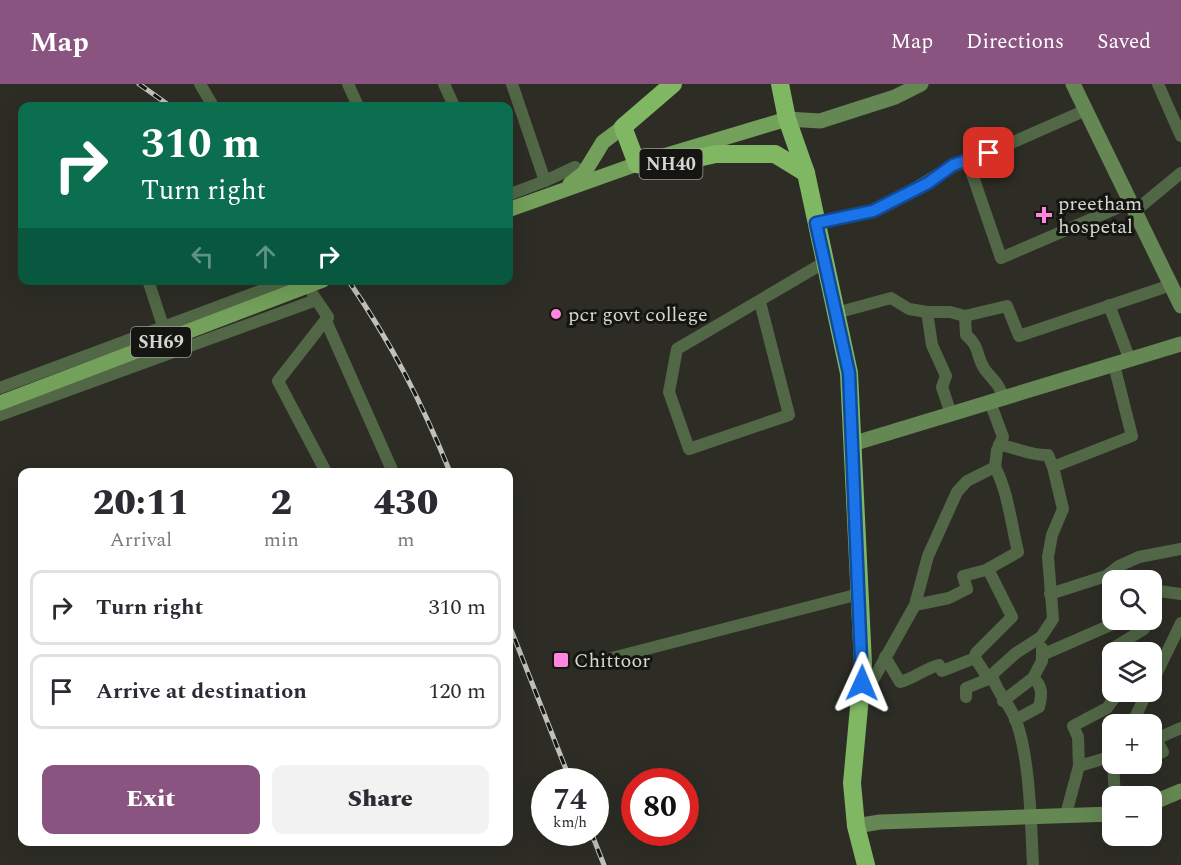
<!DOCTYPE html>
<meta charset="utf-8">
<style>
body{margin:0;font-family:Spectral,serif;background:#f2f2f3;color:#2b2b33;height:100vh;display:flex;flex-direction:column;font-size:22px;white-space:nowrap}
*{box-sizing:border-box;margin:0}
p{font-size:20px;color:#7c7c81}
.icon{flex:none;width:33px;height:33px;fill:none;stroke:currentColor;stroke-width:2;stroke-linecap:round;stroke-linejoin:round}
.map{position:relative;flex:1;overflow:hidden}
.details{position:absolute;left:18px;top:384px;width:495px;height:378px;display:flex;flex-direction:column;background:#fff;border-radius:12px;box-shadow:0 6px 24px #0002}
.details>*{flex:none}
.top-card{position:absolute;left:18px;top:18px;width:495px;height:183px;border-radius:12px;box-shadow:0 6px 24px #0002;background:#0b6e4f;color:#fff;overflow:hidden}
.fabs{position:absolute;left:1102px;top:486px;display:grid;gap:12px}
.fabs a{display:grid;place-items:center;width:60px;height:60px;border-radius:12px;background:#fff;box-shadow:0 6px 24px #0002;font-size:30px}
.speed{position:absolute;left:531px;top:684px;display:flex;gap:12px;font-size:30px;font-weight:700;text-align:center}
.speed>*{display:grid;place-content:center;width:78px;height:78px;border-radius:50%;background:#fff;box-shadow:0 6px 24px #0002;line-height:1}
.speed small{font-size:15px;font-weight:400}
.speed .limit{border:9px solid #d22;background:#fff;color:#111}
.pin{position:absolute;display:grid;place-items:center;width:51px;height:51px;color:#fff;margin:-26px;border-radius:12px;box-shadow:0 3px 9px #0006}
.me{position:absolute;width:66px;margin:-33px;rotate:1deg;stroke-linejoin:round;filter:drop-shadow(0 0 4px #0008)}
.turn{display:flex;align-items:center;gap:21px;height:126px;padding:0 24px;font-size:27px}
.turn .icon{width:78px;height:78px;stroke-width:2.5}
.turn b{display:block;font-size:42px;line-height:51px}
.lanes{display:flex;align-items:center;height:57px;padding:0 24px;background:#0003;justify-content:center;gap:30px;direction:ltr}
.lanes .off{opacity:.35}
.eta{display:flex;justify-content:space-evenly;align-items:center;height:102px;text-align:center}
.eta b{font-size:36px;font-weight:800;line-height:42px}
.primary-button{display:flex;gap:12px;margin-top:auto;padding:12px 24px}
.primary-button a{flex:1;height:69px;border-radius:12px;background:#8a5480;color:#fff;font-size:24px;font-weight:800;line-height:69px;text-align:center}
.primary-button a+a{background:#f2f2f3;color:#2b2b33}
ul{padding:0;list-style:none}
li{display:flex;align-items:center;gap:18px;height:75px;margin:0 12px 9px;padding:0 12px;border:3px solid #e1e1e2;border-radius:12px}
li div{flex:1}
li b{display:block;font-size:22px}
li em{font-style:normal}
header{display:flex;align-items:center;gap:36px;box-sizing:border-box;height:84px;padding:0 30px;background:#8a5480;color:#fff}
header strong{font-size:28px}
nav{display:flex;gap:33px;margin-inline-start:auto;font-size:21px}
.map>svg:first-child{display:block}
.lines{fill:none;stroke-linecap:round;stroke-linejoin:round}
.street{stroke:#516746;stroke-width:12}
.secondary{stroke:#648753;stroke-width:15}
.primary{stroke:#73a05b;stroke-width:15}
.highway{stroke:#80b763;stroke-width:18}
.rail-casing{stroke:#c1c1bc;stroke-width:5}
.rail{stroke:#151512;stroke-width:3;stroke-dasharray:9;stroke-linecap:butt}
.primary-bridge{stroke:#73a05b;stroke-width:15}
.route-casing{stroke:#114b97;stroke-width:15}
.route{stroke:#1a73e8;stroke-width:10}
.poi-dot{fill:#ff85de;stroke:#151512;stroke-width:2}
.labels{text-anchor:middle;stroke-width:6;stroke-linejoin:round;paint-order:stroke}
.shield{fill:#151512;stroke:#9d9d98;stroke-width:1.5}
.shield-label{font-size:18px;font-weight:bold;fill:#d7d7d2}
.poi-label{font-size:20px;fill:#d7d7d2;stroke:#151512;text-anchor:start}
</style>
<header>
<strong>Map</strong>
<nav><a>Map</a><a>Directions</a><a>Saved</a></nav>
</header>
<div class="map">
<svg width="1181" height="781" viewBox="0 0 1181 781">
<rect width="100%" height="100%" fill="#2d2d26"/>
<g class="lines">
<g class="street">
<path d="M 200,0 L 213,22"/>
<path d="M 348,0 L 358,22"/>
<path d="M 444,0 L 454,22"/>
<path d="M 512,0 L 545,97 L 575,83 L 591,94"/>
<path d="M 1158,0 L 1181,52"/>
<path d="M 968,78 L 1086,26"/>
<path d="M 508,111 L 545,97"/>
<path d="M 1135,127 L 1181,89"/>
<path d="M 816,139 C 834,135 855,133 872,127 C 904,116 936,85 968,78 L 1001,174 L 1131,118"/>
<path d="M 148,196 L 164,245"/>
<path d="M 313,211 L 328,233 L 326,237 L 393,388"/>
<path d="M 760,218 L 789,331 L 689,365 L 669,308 L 677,265 L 825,178"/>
<path d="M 1109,221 L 1130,276"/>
<path d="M 927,228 L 932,261 L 946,292 L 942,303 L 951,330"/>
<path d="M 836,229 L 891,214 L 909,225 L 927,228 L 950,228 L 965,232 L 1007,222 L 1019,252 L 1171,201"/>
<path d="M 965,232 L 966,251 C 981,263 976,275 986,287 C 995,298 998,299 1004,314"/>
<path d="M 0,304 L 289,196"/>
<path d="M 0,331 L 316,216"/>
<path d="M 999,361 C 1016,363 1031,372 1048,371 L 1053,383 L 1132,352 L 1114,281"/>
<path d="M 326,388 L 278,297 L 328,233"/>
<path d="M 1050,510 L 1106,492 L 1119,482 L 1139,473 L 1181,465"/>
<path d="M 1152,511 L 1159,507 L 1181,510"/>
<path d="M 915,521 L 949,514 L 967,505 L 963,492 L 986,486 L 1018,468 C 1011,439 1008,408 995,383"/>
<path d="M 1120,568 L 1115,563 L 1144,545 L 1145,536"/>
<path d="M 1042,571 L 1122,536"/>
<path d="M 885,573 L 900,598 C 915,594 924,585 939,581 L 942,587 L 975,574 L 988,594"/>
<path d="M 975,574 L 976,569 L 1012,533 L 988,485"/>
<path d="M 608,575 L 859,510"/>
<path d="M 992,592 C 998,610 1007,617 1014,632 C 1030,667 1031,742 1033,781"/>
<path d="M 1033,594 L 1042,577 L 1042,564"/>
<path d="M 1152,599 L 1181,539"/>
<path d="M 864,612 L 915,521 L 928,472 L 957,408 L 967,397 L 995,383 L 997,366 L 1003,353 L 990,318"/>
<path d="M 966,613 L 966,604 L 986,596 L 1016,569 L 1041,553 L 1053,535 L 1048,473 L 1052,451 L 1063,425 L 1053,383"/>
<path d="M 1003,617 L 1033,594 C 1043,602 1042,611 1039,623 L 1015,636"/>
<path d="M 1132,640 L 1147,608"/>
<path d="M 1152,671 L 1163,668 L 1156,655 L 1181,644"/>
<path d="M 1113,680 L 1115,712"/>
<path d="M 1079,682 L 1078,653 L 1073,642 L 1107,624 L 1119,608"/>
<path d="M 1066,730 L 1079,682 L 1113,672"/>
</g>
<g class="secondary">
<path d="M 1073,0 L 1181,222"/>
<path d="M 787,35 L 820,37 L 895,13 L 921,0"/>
<path d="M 852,360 L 1181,260"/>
<path d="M 1152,719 L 1181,707"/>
<path d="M 856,742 L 880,738 L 1113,730"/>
</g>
<g class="primary">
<path d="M 570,100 L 584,89 L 603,58 L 623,43"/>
<path d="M 508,126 L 637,80 L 787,35"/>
</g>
<g class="highway">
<path d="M 673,0 L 623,43 L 637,80 L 656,83 L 716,70 L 775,70 L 806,89"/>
<path d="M 780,0 L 787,35 L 806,89 L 849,289 L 863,580 L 852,699 L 856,742 L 866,781"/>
</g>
<defs>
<g id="rail">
<path d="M 139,0 L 170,22"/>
<path d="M 348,196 C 392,260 421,317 450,388"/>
<path d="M 508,538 L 571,698"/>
<path d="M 591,748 L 604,781"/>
</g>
</defs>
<use href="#rail" class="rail-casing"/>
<use href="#rail" class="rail"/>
<path class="primary-bridge" d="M 0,319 L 323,196"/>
</g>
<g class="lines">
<defs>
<path id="route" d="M 862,599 L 849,289 L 816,139 L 873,127 L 928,99 L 953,81 L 989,69"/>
</defs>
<use href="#route" class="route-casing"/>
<use href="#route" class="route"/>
</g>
<g class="poi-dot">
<path d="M1041 122h6v6h6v6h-6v6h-6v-6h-6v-6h6z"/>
<circle cx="556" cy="230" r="6"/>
<rect x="553" y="568" width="16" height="16" rx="3"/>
</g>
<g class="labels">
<g class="shield">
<rect x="639.5" y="65" width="63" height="30" rx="4.5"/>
<rect x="131" y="243" width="60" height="30" rx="4.5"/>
</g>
<g class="shield-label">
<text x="671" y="86">NH40</text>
<text x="161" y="264">SH69</text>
</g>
<g class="poi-label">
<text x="1058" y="126">preetham<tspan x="1058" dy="23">hospetal</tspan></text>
<text x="568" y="237">pcr govt college</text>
<text x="574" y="583">Chittoor</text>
</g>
</g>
</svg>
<div class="fabs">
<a><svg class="icon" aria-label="search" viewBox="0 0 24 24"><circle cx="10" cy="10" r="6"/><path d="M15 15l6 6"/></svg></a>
<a><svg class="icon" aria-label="layers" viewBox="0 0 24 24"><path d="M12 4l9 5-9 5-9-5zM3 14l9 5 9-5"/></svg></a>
<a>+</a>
<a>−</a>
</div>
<div class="speed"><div>74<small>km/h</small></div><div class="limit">80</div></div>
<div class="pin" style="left:989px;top:69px;background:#d93025"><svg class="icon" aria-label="arrive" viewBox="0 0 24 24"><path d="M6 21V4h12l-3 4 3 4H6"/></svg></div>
<svg class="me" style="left:862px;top:599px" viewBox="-20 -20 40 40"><path d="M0-17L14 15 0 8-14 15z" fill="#1a73e8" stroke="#fff" stroke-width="4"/></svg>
<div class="top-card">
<div class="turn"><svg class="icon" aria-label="right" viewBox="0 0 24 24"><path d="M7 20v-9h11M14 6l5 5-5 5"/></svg><div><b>310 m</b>Turn right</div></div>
<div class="lanes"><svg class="icon off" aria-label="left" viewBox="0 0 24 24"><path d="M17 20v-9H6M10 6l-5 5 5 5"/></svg><svg class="icon off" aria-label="ahead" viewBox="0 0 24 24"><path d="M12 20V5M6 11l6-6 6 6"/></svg><svg class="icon" aria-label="right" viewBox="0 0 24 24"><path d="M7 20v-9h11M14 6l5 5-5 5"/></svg></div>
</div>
<section class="details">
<div class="eta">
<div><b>20:11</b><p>Arrival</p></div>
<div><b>2</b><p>min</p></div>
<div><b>430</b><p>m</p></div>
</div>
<ul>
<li><svg class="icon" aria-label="right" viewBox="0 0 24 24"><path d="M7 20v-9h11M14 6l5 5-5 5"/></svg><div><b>Turn right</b></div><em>310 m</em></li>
<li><svg class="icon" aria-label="arrive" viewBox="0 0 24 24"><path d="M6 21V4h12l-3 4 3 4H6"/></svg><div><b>Arrive at destination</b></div><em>120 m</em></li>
</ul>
<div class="primary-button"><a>Exit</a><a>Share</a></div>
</section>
</div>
